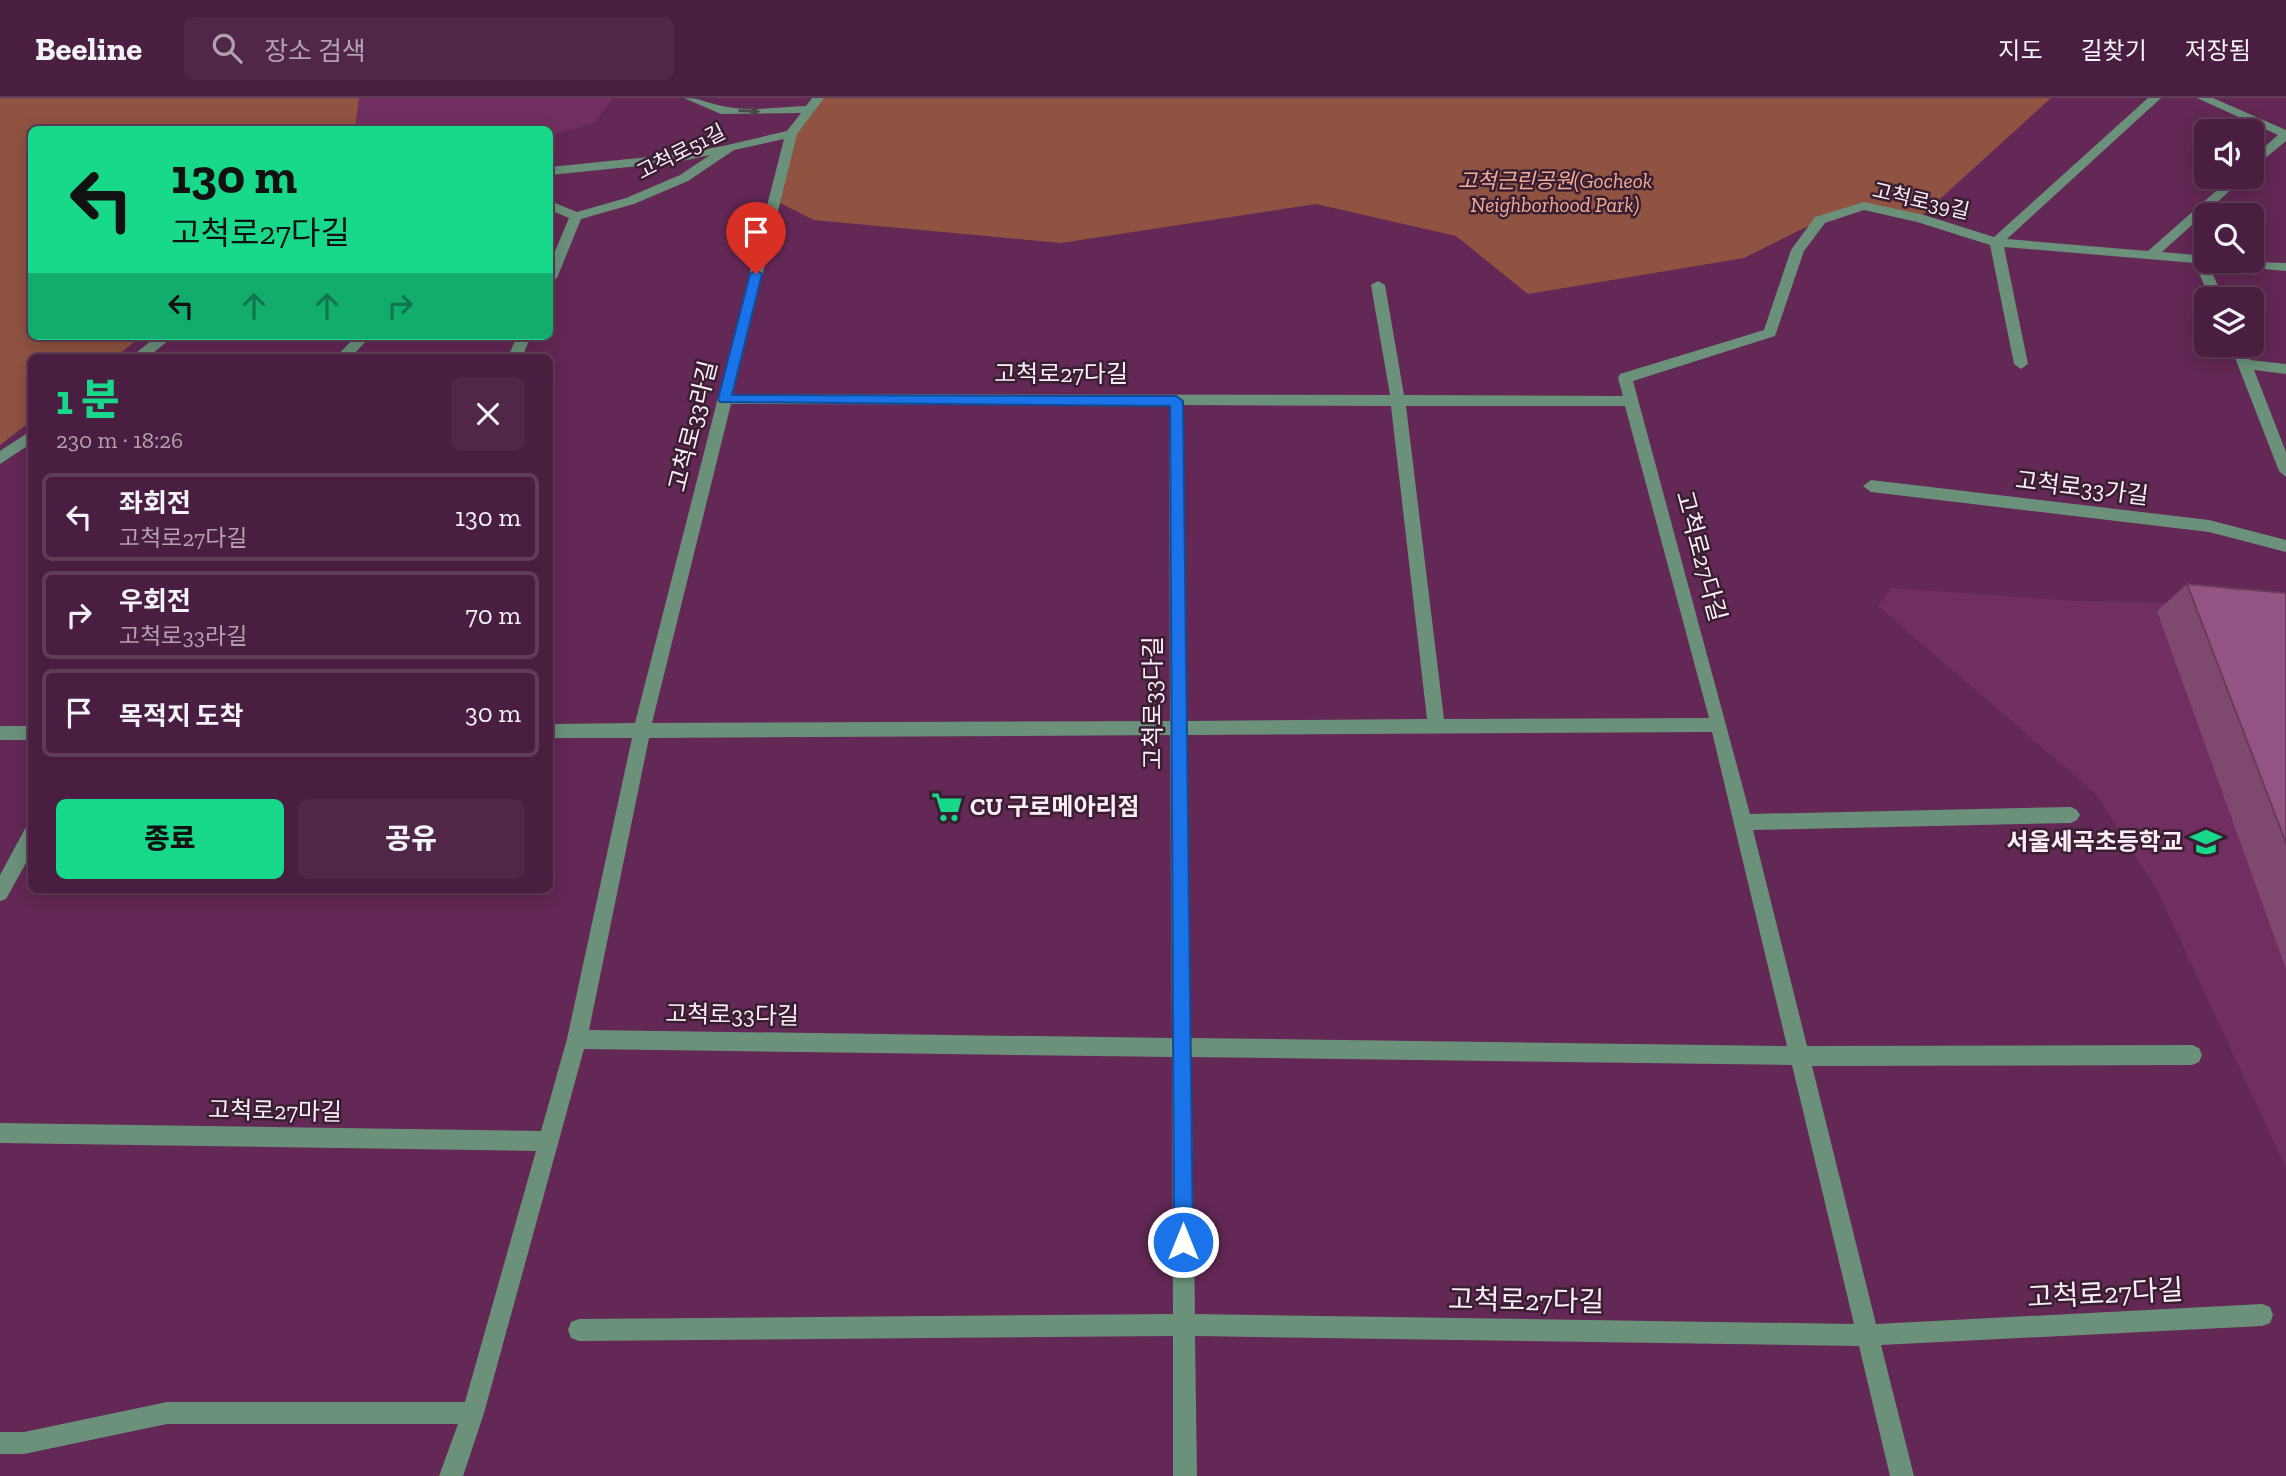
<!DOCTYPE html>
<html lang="ko">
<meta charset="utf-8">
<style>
body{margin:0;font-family:"Zilla Slab","Noto Sans KR",serif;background:#512747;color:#f1f3f6;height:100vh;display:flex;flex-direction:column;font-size:26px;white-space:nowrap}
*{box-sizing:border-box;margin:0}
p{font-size:23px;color:#b2a2b1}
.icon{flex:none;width:38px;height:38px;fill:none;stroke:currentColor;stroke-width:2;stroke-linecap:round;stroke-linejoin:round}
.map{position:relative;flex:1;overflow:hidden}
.drawer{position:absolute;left:28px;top:256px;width:525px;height:539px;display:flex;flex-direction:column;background:#4a1e40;border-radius:10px;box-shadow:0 4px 18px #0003,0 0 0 2px #613c59}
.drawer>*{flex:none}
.top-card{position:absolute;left:28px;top:28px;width:525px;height:214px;border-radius:10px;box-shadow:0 4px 18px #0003,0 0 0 2px #613c59;background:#17d989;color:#111;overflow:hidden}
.controls{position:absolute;left:2194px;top:21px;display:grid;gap:14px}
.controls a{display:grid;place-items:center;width:70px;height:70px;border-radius:10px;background:#4a1e40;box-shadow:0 4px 18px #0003,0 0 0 2px #613c59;font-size:35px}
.pin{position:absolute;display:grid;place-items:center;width:60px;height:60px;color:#fff;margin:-72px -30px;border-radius:50% 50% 50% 0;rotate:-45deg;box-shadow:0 0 7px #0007}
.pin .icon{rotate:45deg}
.me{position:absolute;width:77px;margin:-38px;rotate:0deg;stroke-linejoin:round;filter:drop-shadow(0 0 5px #0008)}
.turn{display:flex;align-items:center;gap:24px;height:147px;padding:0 28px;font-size:32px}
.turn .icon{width:91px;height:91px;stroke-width:2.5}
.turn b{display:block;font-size:49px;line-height:60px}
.lanes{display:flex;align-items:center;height:66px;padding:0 28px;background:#0003;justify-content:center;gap:35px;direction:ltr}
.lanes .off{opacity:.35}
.round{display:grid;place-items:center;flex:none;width:74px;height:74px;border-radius:10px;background:#512747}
.summary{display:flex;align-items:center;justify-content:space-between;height:119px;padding:0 28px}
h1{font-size:42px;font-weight:800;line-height:52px;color:#17d989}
.action{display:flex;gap:14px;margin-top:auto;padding:14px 28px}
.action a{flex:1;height:80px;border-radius:10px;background:#17d989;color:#111;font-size:28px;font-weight:800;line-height:80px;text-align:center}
.action a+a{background:#512747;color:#f1f3f6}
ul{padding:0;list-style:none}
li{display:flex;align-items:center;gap:21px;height:88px;margin:0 14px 10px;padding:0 14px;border:4px solid #613c59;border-radius:10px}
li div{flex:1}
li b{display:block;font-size:26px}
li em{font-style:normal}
header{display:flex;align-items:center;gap:42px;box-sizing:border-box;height:98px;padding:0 35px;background:#4a1e40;border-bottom:2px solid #613c59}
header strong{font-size:33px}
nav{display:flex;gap:38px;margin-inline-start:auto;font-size:24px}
.search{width:490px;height:63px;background:#512747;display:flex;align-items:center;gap:18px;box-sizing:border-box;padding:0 24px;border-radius:10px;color:#b2a2b1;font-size:26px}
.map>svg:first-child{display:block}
.built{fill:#712f61}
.green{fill:#905341}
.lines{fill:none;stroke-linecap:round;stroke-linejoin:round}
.minor{fill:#6b917a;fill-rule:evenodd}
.wall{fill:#7f4871}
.building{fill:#945483;stroke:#683b5c;stroke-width:2}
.oneway{fill:#4a464b}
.route{fill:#1a73e8;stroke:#114b97;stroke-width:2}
.labels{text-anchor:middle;stroke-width:5;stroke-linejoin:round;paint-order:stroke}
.far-street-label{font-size:21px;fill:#fcedf7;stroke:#391e31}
.far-park-label{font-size:21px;font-style:italic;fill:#f6ad96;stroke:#391e31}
.street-label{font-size:24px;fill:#fcedf7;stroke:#391e31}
.poi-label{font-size:24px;font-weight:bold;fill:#fcedf7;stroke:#391e31;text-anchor:start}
.near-street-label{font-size:28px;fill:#fcedf7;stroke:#391e31}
</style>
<header>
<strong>Beeline</strong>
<div class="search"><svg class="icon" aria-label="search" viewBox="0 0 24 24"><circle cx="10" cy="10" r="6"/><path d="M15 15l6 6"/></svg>장소 검색</div>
<nav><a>지도</a><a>길찾기</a><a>저장됨</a></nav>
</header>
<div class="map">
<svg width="2286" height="1378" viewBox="0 0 2286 1378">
<rect width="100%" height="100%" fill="#632855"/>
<g class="built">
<path d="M 359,0 L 614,0 L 592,26 L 550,37 L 550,32 L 355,31 Z"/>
<path d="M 1891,490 L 2075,503 L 2250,506 L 2286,514 L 2286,1070 L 2157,792 L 2096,696 L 1878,508 Z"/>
</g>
<g class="green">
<path d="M 0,0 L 359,0 L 355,31 L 32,32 L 32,238 L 142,238 L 115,259 L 32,259 L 31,323 L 0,347 Z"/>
<path d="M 818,0 L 2051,0 L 1919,120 L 1864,108 L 1820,122 L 1744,160 L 1528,196 L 1456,138 L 1316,106 L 1061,145 L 814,122 L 774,102 L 791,36 Z"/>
</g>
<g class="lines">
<g class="minor">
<path d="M 684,0 C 701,0 707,5 722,8 C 748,14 780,9 806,8 L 812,0 L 824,0 L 797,36 L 733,296 L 1390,297 L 1371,187 L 1378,183 L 1385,187 L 1404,297 L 1623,298 L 1618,280 L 1620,276 L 1764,232 L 1791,152 L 1815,119 L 1864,104 L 1924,117 L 1994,139 L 2148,0 L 2161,0 L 2007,141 L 2148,153 L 2232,79 L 2245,79 L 2162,154 L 2207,158 L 2207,163 L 2286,165 L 2286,173 L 2208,166 L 2224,201 L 2210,201 L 2195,165 L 2004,149 L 2028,266 L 2021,271 L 2014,266 L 1990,147 L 1917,124 L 1864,112 L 1825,125 L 1804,153 L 1775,238 L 1633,283 L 1750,716 L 2071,709 L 2077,712 L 2080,717 L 2077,722 L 2071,725 L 1753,732 L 1807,948 L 2192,947 L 2199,950 L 2202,957 L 2199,964 L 2192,967 L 1812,968 L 1876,1226 L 2262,1206 L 2270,1209 L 2273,1217 L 2270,1225 L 2262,1228 L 1881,1247 L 1914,1378 L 1890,1378 L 1859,1248 L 1195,1238 L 1197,1378 L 1173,1378 L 1173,1238 L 579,1243 L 571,1240 L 568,1232 L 571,1224 L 579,1221 L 1173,1216 L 1172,959 L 584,951 L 484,1315 L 463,1378 L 439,1378 L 458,1326 L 167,1326 L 24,1356 L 0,1356 L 0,1334 L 24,1334 L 167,1304 L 465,1304 L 536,1053 L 0,1045 L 0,1025 L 541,1033 L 567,941 L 632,640 L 550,640 L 550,626 L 635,625 L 784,41 L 734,52 L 688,83 L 634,106 L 581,121 L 557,180 L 550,184 L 550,165 L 569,120 L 550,112 L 550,103 L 577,114 L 626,100 L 680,77 L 710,57 L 678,64 L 550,77 L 550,69 L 678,56 L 723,48 L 787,33 L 801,15 L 721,16 ZM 731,306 L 1169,307 L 1170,623 L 652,625 ZM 1183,307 L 1391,308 L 1427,621 L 1187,623 ZM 1406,308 L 1625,308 L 1709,620 L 1444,621 ZM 1712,634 L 1787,948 L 1191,940 L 1187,637 ZM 1170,637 L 1172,940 L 589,932 L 649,640 ZM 1191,959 L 1792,967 L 1854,1226 L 1195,1216 Z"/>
<path d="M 2197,0 L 2213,0 L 2286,32 L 2286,43 L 2252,71 L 2252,60 L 2278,37 Z"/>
<path d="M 157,238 L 174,238 L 148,259 L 131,259 Z"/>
<path d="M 356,238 L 371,238 L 351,259 L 336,259 Z"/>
<path d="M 517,238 L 531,238 L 522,259 L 508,259 Z"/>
<path d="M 2230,247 L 2244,247 L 2250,262 L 2286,266 L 2286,276 L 2254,272 L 2286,354 L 2286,379 L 2279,373 Z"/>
<path d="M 32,332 L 32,345 L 0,366 L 0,353 Z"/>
<path d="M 1871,382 L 2209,422 L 2286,442 L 2286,454 L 2209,434 L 1871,394 L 1863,388 Z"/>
<rect x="0" y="628" width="32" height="14"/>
<path d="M 32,727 L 32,754 L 6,801 L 0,803 L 0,777 L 26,729 Z"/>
</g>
</g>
<path class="wall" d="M 2187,486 L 2286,495 L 2286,871 L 2157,513 Z"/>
<path class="building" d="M 2187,486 L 2286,495 L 2286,745 Z"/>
<defs><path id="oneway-solid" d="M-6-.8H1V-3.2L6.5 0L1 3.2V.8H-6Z" transform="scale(1.75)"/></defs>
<use class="oneway" href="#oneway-solid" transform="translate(749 13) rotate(2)"/>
<path class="route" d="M 756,172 L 762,176 L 732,297 L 1176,298 L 1183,303 L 1193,1144 L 1190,1151 L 1183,1154 L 1176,1151 L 1174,1144 L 1170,308 L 720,304 L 718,301 L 750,176 Z"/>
<defs>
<symbol id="supermarket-bare" viewBox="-9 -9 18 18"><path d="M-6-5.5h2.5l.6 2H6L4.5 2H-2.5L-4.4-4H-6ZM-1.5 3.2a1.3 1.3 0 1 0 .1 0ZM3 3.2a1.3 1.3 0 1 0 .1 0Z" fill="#17d989" stroke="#391e31" stroke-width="2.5" paint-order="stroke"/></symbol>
<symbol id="school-bare" viewBox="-9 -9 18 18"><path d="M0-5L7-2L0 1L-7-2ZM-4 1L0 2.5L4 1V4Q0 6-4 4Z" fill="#17d989" stroke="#391e31" stroke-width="2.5" paint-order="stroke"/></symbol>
</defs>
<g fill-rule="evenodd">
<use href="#supermarket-bare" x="925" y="687" width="44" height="44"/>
<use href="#school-bare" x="2184" y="722" width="44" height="44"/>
</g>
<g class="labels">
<g class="far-street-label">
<text transform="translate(681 54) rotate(-27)" y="7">고척로51길</text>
<text transform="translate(1921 103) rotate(13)" y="7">고척로39길</text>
</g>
<g class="far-park-label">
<text x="1555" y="90">고척근린공원(Gocheok<tspan x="1555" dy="24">Neighborhood Park)</tspan></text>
</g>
<g class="street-label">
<text x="1061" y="284">고척로27다길</text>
<text transform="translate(693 328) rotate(-76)" y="8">고척로33라길</text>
<text transform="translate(2082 390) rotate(7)" y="8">고척로33가길</text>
<text transform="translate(1701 458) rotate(75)" y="8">고척로27다길</text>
<text transform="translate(1153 605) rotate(-90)" y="8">고척로33다길</text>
<text transform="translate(732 917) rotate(1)" y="8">고척로33다길</text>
<text transform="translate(275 1013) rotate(1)" y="8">고척로27마길</text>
</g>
<g class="poi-label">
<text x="970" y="717">CU 구로메아리점</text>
<text x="2183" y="752" text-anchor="end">서울세곡초등학교</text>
</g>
<g class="near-street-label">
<text transform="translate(2105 1195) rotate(-3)" y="10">고척로27다길</text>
<text transform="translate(1526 1202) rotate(1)" y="10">고척로27다길</text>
</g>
</g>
</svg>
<div class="controls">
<a><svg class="icon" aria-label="sound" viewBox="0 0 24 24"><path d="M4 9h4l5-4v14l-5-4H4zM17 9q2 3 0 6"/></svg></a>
<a><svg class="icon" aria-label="search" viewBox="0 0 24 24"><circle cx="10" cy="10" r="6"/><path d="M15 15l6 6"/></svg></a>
<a><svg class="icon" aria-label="layers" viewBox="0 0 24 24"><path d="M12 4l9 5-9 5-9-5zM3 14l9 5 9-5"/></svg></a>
</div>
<div class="pin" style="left:756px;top:176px;background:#d93025"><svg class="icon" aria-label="arrive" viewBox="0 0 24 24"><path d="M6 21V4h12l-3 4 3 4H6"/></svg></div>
<svg class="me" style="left:1183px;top:1144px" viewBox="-20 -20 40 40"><circle r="17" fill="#1a73e8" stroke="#fff" stroke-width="3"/><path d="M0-11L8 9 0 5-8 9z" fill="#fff"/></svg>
<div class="top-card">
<div class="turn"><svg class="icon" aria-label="left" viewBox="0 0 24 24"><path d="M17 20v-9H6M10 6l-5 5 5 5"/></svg><div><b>130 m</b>고척로27다길</div></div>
<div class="lanes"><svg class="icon" aria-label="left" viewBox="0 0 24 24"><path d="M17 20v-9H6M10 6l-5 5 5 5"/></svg><svg class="icon off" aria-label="ahead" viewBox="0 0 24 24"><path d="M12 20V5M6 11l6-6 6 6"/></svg><svg class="icon off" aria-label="ahead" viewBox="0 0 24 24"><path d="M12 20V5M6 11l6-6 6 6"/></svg><svg class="icon off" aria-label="right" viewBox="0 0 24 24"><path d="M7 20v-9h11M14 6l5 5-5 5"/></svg></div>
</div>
<section class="drawer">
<div class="summary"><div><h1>1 분</h1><p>230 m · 18:26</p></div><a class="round"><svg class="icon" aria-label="close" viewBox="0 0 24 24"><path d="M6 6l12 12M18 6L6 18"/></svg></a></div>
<ul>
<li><svg class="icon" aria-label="left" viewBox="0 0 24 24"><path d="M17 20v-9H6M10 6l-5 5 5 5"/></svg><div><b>좌회전</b><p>고척로27다길</p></div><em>130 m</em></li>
<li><svg class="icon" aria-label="right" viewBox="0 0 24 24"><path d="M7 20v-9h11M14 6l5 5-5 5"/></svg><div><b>우회전</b><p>고척로33라길</p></div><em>70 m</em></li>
<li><svg class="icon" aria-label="arrive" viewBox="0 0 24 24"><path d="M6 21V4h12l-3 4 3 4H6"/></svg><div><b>목적지 도착</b></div><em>30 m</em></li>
</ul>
<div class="action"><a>종료</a><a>공유</a></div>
</section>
</div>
